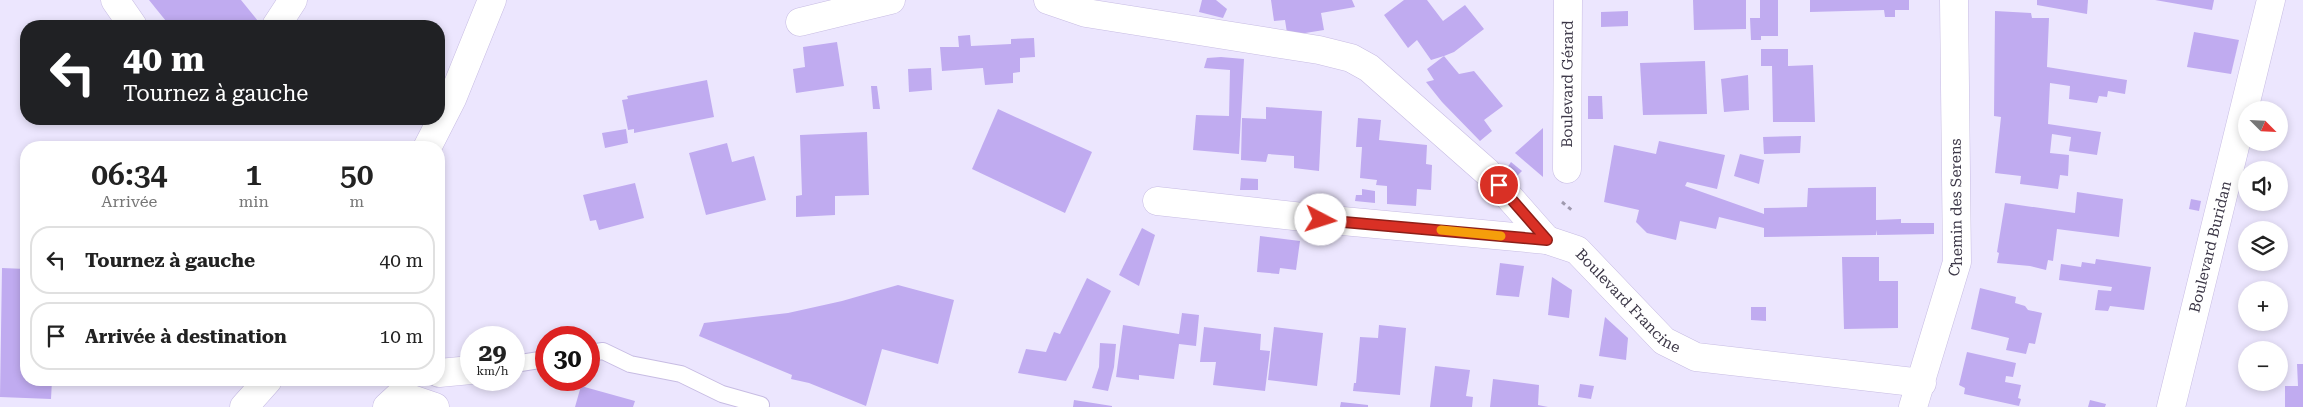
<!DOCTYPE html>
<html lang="fr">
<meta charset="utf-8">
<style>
body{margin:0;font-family:"Roboto Serif",serif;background:#f2f2f2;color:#222;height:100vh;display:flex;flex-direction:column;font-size:19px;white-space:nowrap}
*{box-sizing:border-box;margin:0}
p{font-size:16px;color:#767676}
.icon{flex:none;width:28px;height:28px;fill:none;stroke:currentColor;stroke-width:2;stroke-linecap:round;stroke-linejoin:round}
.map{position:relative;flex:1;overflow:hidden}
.panel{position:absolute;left:20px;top:141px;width:425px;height:245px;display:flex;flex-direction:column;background:#fff;border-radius:20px;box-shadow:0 2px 8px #0003}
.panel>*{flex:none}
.hud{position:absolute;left:20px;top:20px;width:425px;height:105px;border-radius:20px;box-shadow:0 2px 8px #0003;background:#202124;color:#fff;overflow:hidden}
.needle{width:32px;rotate:114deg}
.tools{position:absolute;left:2238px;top:101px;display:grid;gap:10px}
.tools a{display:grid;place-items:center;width:50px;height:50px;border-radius:50%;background:#fff;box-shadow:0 2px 8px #0003;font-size:25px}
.speed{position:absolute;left:460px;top:326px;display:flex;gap:10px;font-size:25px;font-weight:700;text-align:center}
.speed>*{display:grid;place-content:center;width:65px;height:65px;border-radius:50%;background:#fff;box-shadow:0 2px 8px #0003;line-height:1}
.speed small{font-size:12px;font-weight:400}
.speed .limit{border:8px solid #d22;background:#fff;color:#111}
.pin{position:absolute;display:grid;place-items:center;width:42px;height:42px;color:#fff;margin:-21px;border:2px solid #fff;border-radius:50%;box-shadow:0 1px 5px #0007}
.me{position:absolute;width:55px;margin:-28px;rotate:95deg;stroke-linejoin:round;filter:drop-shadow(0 0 4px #0008)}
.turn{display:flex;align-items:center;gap:18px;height:105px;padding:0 20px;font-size:22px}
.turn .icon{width:65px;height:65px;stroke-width:2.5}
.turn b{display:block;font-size:35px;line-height:42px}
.eta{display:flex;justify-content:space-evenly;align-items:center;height:85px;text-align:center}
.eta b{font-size:30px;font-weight:600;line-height:35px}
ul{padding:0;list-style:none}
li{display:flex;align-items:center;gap:15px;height:68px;margin:0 10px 8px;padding:0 10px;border:2px solid #e0e0e0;border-radius:20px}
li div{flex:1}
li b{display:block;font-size:19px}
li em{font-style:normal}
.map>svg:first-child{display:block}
.building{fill:#c0abf0}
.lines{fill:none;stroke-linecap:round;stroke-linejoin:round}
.service-casing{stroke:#c7bce3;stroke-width:18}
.minor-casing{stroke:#c7bce3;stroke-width:29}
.tertiary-casing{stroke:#c7bce3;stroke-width:29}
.path{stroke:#9f99ae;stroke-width:3;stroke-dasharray:4 4;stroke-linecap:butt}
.service{stroke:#fff;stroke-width:16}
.minor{stroke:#fff;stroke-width:28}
.tertiary{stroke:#fff;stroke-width:28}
.route-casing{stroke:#8d1f18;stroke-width:12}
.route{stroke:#d93025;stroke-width:9}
.slow{stroke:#f59e0b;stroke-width:9}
.labels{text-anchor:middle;stroke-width:5;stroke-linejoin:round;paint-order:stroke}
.street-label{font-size:15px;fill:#3c3747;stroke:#f8f6fe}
</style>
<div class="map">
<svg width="2303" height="407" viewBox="0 0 2303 407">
<rect width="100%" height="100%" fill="#ece6fe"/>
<g class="building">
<path d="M 149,0 L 241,0 L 262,26 L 170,26 Z"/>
<path d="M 1202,0 L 1216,0 L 1227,9 L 1223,18 L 1199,12 Z"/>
<path d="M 1271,0 L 1352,0 L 1355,7 L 1321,13 L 1324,30 L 1299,34 L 1287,33 L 1285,20 L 1274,21 Z"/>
<path d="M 1404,0 L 1427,0 L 1443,21 L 1465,5 L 1484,29 L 1454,52 L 1444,56 L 1459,74 L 1474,71 L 1503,106 L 1484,120 L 1492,131 L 1480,141 L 1442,102 L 1426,82 L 1434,80 L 1427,69 L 1444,56 L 1431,60 L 1417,40 L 1408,48 L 1384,15 Z"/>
<path d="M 1693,0 L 1746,0 L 1746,29 L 1694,30 Z"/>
<path d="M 1760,0 L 1778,0 L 1778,36 L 1761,36 L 1761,40 L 1751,40 L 1750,18 L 1760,18 Z"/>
<path d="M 1810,0 L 1909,0 L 1909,10 L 1895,10 L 1895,17 L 1885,17 L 1884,10 L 1810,12 Z"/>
<path d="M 2037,0 L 2088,0 L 2087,14 L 2037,5 Z"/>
<path d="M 2155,0 L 2214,0 L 2212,10 Z"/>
<path d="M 1628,11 L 1628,26 L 1601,27 L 1601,12 Z"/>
<path d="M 1995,11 L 2031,13 L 2032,18 L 2049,18 L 2047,67 L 2127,80 L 2125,94 L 2108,91 L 2107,97 L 2099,96 L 2097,103 L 2069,99 L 2070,86 L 2050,83 L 2048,124 L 2101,132 L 2097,155 L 2069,151 L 2071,137 L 2052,134 L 2050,153 L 2069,155 L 2068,176 L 2060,175 L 2058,189 L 2020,184 L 2021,176 L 1995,173 L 2001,117 L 1994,116 Z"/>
<path d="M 2194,32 L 2239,40 L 2231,74 L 2187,67 Z"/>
<path d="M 970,35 L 971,46 L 1011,44 L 1011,39 L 1034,38 L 1035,57 L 1020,58 L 1020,72 L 1013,73 L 1013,83 L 985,85 L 983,68 L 942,71 L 940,47 L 959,47 L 958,36 Z"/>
<path d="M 837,42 L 844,86 L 796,93 L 793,69 L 805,67 L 803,47 Z"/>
<path d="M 1761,49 L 1788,49 L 1788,66 L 1813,65 L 1815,122 L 1773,122 L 1772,66 L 1761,66 Z"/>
<path d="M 1221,57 L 1244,59 L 1239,154 L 1193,150 L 1196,115 L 1229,116 L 1230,70 L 1204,68 L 1207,58 Z"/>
<path d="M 1705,61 L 1707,114 L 1643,115 L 1640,63 Z"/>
<path d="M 931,68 L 932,90 L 909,92 L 908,69 Z"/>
<path d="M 1748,75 L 1749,110 L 1724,112 L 1721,79 Z"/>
<path d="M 707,80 L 714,117 L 634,133 L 634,129 L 628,130 L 622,100 L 628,99 L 627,96 Z"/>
<path d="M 871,86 L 877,86 L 880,109 L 873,109 Z"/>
<path d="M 1588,96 L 1602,96 L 1603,119 L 1588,119 Z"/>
<path d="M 1266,107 L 1322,111 L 1319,171 L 1294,168 L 1294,156 L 1268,154 L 1266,162 L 1241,160 L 1242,118 L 1266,119 Z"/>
<path d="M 998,109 L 1092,152 L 1065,213 L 972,169 Z"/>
<path d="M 1358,118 L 1381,120 L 1379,140 L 1427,145 L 1426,164 L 1432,165 L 1431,190 L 1417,189 L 1416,206 L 1387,204 L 1387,186 L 1376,185 L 1377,180 L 1360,178 L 1362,147 L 1356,147 Z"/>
<path d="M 1543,128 L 1543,177 L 1515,153 Z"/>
<path d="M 626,129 L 628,143 L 605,148 L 602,133 Z"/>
<path d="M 867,132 L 869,195 L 835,196 L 835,215 L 796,217 L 796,196 L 802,195 L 800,135 Z"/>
<path d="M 1801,136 L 1800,153 L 1764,154 L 1763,137 Z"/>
<path d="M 1659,141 L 1725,155 L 1717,189 L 1687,182 L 1685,186 L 1764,214 L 1764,208 L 1807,207 L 1808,188 L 1876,187 L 1876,220 L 1901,219 L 1901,223 L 1934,223 L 1934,234 L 1877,235 L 1876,230 L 1876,235 L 1764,237 L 1764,228 L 1719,217 L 1716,229 L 1680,221 L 1676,240 L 1647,233 L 1636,222 L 1639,210 L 1604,202 L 1614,145 L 1656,154 Z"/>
<path d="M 727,143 L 732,162 L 754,156 L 766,200 L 706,215 L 689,153 Z"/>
<path d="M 1740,154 L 1764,160 L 1759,184 L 1734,176 Z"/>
<path d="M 1511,162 L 1522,171 L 1517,176 L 1507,168 Z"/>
<path d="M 1241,178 L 1258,179 L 1258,190 L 1240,190 Z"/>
<path d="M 635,183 L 644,218 L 599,230 L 596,220 L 590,221 L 583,195 Z"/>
<path d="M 1362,189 L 1375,191 L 1375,203 L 1355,201 L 1356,195 L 1362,195 Z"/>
<path d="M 2077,192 L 2123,199 L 2119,237 L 2057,229 L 2053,261 L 2048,260 L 2046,270 L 2030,266 L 1997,263 L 1999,253 L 1997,252 L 2005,203 L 2075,213 Z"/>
<path d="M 2191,199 L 2201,201 L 2199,211 L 2189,209 Z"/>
<path d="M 1142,228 L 1155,235 L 1139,286 L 1119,275 Z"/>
<path d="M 1260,236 L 1300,241 L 1296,270 L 1280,268 L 1279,274 L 1257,272 Z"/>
<path d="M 1842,257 L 1879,257 L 1879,281 L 1898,281 L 1898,328 L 1844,329 Z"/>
<path d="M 2096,259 L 2151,267 L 2144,310 L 2110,306 L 2108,311 L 2095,310 L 2098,290 L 2111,291 L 2112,287 L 2059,280 L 2061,264 L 2081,267 L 2082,262 L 2095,264 Z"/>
<path d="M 1500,263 L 1524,266 L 1519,297 L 1496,295 Z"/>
<path d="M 2,268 L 26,269 L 26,380 L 52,380 L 51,399 L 0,397 Z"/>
<path d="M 1552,277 L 1572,290 L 1569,318 L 1548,315 Z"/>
<path d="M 1087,278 L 1111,291 L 1066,381 L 1018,373 L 1026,349 L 1046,352 L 1054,332 L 1060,334 Z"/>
<path d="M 898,285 L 954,300 L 938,364 L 882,349 L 866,406 L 809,383 L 791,379 L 792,375 L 699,336 L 704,323 L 788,313 L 842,301 Z"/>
<path d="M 1980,288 L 2016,297 L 2015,303 L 2025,306 L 2028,310 L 2042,313 L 2035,344 L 2029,343 L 2026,354 L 2006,350 L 2009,338 L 1971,329 Z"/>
<path d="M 1751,307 L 1766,307 L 1766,321 L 1751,320 Z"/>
<path d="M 1182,313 L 1199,315 L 1196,346 L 1179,344 L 1174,379 L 1139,375 L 1139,380 L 1116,377 L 1123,325 L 1179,334 Z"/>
<path d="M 1605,317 L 1628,338 L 1626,360 L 1599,356 Z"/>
<path d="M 1379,325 L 1406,328 L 1400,395 L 1353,391 L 1354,383 L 1356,383 L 1360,337 L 1378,338 Z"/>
<path d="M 1204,327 L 1261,334 L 1260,350 L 1270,351 L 1265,391 L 1213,385 L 1216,362 L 1200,362 Z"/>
<path d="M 1274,327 L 1323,333 L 1317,386 L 1268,380 Z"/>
<path d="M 1100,343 L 1116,344 L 1114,367 L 1108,391 L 1092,388 L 1099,367 Z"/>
<path d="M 1967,352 L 2016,363 L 2013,377 L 2006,376 L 2005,382 L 2021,385 L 2018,398 L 2021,399 L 2019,406 L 1964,394 L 1965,388 L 1959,385 Z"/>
<path d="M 2297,364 L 2303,364 L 2303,407 L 2285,407 L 2285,386 L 2298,386 Z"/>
<path d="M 1435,366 L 1470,370 L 1466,396 L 1473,397 L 1472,407 L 1430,407 Z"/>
<path d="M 1493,379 L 1539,385 L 1538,405 L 1548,407 L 1490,407 Z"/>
<path d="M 1580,384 L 1594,386 L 1591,399 L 1578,397 Z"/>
<path d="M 581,386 L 635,401 L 633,407 L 575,407 Z"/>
<path d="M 1074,400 L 1112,406 L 1112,407 L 1073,407 Z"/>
<path d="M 2090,400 L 2106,404 L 2105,407 L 2088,407 Z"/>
<path d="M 1341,402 L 1368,405 L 1368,407 L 1340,407 Z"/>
</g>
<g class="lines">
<defs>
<g id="service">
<path d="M 589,353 L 603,351 L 630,364 L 681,374 L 722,394 L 761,405"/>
<path d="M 514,364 L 546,359"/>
</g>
<g id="minor">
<path d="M 115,0 L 133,26"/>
<path d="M 1048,0 L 1086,13 L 1319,50 L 1351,58 L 1369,68 L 1487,172 L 1547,240"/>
<path d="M 800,22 L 891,0"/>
<path d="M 276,26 L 293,0"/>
<path id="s1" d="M 1567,169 L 1568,0"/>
<path id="s2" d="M 1157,201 L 1321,219 L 1547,240 L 1577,250 L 1664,341 L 1696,357 L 1922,383"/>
<path d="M 439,373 L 471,370"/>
<path d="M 387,407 L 400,395 L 435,407"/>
<path id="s3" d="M 1913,407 L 1957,262 L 1954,0"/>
<path id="s4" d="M 2171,407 L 2271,0"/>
</g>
<g id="tertiary">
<path d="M 427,148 L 452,99 L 492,0"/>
<path d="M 244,407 L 268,380"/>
</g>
</defs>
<use href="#service" class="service-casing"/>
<use href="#minor" class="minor-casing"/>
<use href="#tertiary" class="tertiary-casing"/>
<path class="path" d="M 1562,202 L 1574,212"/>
<use href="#service" class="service"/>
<use href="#minor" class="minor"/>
<use href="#tertiary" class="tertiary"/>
</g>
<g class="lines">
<defs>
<path id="route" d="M 1321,220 L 1547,240 L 1499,185"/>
</defs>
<use href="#route" class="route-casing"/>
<use href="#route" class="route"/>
<path class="slow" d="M 1441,230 L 1501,236"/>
</g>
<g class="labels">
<g class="street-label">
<text dy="5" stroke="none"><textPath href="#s1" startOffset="85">Boulevard Gérard</textPath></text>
<text dy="5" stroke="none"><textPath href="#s3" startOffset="206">Chemin des Serens</textPath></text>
<text dy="5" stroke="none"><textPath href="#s4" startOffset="165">Boulevard Buridan</textPath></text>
<text dy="5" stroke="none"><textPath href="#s2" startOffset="496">Boulevard Francine</textPath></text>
</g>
</g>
</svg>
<div class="tools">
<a><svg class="needle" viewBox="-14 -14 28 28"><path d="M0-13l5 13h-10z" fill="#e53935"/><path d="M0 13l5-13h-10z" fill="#767676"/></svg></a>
<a><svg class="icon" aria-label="sound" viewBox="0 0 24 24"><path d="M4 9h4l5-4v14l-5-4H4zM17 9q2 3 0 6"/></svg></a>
<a><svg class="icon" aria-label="layers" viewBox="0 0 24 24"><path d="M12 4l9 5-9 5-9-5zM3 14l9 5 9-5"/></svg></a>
<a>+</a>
<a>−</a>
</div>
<div class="speed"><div>29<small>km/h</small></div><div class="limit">30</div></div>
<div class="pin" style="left:1499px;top:185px;background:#d93025"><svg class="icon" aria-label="arrive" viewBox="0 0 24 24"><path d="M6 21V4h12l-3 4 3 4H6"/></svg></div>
<svg class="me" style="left:1321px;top:220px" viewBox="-20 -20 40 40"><circle r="19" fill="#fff"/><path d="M0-13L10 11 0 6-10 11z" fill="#d93025"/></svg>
<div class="hud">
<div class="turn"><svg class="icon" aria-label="left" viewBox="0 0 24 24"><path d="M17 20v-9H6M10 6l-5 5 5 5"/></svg><div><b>40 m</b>Tournez à gauche</div></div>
</div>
<section class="panel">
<div class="eta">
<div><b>06:34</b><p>Arrivée</p></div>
<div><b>1</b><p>min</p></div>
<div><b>50</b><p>m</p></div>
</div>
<ul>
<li><svg class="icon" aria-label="left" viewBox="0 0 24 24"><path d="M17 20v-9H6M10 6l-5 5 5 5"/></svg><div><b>Tournez à gauche</b></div><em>40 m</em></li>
<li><svg class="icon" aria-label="arrive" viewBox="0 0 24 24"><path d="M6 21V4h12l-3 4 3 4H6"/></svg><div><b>Arrivée à destination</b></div><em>10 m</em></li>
</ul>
</section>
</div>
